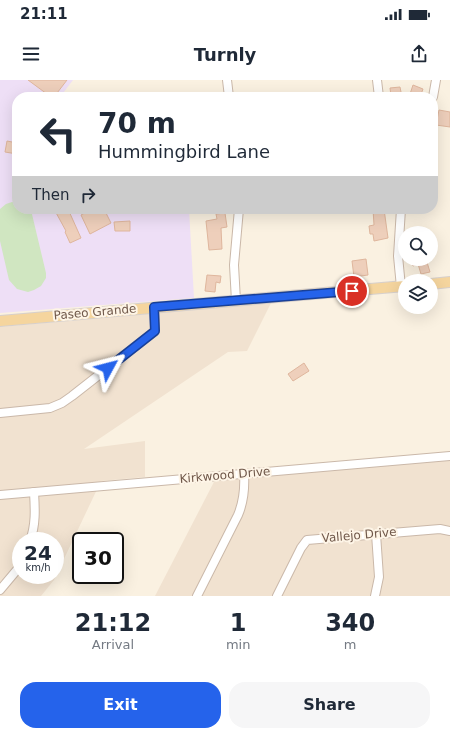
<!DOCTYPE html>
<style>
body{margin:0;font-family:"DejaVu Sans",sans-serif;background:#f6f6f7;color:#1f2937;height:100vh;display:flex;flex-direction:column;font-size:15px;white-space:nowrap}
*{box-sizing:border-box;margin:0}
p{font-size:13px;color:#747a83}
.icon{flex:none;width:22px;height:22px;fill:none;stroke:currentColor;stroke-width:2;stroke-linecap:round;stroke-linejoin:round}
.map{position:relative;height:516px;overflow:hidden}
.sheet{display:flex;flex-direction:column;background:#fff;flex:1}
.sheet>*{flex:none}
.hud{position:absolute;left:12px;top:12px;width:426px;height:122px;border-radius:16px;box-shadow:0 4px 16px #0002;background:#fff;color:#1f2937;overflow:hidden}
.buttons{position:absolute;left:398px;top:146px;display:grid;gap:8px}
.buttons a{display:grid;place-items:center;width:40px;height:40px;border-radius:50%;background:#fff;box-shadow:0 4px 16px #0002;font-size:20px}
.speed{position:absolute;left:12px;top:452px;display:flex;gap:8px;font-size:20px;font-weight:700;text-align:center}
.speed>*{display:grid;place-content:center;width:52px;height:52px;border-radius:50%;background:#fff;box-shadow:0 4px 16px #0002;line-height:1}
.speed small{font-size:10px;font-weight:400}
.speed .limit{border:2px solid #111;border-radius:6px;background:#fff;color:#111}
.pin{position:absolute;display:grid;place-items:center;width:34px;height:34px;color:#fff;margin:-17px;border:2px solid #fff;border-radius:50%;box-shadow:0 1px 4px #0007}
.me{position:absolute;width:44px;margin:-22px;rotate:52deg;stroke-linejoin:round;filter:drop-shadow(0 0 3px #0008)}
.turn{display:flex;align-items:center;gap:14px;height:84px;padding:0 20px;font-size:18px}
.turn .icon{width:52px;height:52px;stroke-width:2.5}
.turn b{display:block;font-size:28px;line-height:34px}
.then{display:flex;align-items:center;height:38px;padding:0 20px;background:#0003;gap:8px;font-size:15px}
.eta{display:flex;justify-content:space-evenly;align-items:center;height:68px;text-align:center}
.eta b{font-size:24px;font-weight:800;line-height:28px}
.primary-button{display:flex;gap:8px;margin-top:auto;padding:8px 20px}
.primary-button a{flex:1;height:46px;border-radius:16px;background:#2563eb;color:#fff;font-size:16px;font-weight:800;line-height:46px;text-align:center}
.primary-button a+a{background:#f6f6f7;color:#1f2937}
.status{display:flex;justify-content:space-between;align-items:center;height:28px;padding:0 20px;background:#fff;direction:ltr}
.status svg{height:11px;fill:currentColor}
header{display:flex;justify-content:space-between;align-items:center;height:52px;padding:0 20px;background:#fff;font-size:18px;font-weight:800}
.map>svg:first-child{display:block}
.residential{fill:#f1e2d0;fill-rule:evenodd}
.education{fill:#eedff6}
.green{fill:#d0e6c1}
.building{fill:#eecfbb;stroke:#dfb69d}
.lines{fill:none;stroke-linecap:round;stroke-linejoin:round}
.minor-casing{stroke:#cab8a9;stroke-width:10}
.major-casing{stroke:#d7d0cc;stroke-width:12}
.minor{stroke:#fff;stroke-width:8}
.major{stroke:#f5d59e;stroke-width:10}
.route-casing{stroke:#184099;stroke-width:10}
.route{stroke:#2563eb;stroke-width:7}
.labels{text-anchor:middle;stroke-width:4;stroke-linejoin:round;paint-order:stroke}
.street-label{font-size:12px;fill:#70584a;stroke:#fef5e7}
</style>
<div class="status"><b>21:11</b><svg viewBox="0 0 49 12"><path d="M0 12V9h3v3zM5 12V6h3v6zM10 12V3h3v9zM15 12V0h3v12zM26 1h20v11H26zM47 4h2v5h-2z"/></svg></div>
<header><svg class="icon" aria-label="menu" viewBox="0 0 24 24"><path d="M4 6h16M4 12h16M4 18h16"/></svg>Turnly<svg class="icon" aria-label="share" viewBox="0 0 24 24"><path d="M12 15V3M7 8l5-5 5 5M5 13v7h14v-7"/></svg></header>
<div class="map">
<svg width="450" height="516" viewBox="0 0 450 516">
<rect width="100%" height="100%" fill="#faf1e1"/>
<g class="residential">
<path d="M 271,223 L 247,271 L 228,272 L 84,369 L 145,361 L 145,397 L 101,401 L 54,500 L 41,516 L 0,516 L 0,247 ZM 21,461 L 55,461 L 55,495 L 21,495 Z"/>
<path d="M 450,380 L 450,516 L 155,516 L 215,400 Z"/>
</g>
<path class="education" d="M 0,0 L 73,0 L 60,17 L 17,17 L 17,129 L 189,129 L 194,218 L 0,233 Z"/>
<path class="green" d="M 12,122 L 17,122 L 17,129 L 30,129 L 31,130 L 46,193 L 46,198 L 41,206 L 34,210 L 28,212 L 17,209 L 9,200 L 0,161 L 0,129 L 6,124 Z"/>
<g class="building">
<path d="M 28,0 L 67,0 L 54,17 L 51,17 Z"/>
<path d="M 413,5 L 423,9 L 420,17 L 409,17 Z"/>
<path d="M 400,7 L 402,17 L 391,16 L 390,8 Z"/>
<path d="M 439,30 L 450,32 L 450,47 L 436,45 Z"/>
<path d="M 7,61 L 17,63 L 17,74 L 5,72 Z"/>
<path d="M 54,129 L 68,129 L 81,158 L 70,163 L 65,152 L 66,151 Z"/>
<path d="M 92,129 L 104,129 L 111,143 L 90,154 L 81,135 Z"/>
<path d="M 373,129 L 384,129 L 388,158 L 374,161 L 373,154 L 370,154 L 369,146 L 374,145 Z"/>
<path d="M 225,133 L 227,147 L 221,148 L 222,169 L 209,170 L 206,141 L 217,139 L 216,134 Z"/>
<path d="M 130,141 L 130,151 L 115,151 L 114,142 Z"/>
<path d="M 366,179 L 368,195 L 354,197 L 352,181 Z"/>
<path d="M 411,179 L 426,179 L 430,192 L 421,194 L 418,184 L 413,186 Z"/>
<path d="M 207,195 L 221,196 L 220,203 L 216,202 L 215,212 L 205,211 Z"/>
<path d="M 304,283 L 309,291 L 293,301 L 288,294 Z"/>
</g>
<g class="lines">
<defs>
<g id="minor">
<path d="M 227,0 L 229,17"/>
<path d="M 377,0 L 379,17"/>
<path d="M 433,17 L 436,0"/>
<path d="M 401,129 L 398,176 L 401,207"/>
<path d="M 236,221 L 234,185 L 239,129"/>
<path d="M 0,333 L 50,328 L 62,323 L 72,316 L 155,251 L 154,227"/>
<path d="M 0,415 L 450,376"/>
<path d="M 30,461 C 36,444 35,429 34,412"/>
<path d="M 0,510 L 21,485"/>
<path d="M 197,516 L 238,435 C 244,421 245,409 244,393"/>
<path d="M 277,516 L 301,468 L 307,460 L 440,449 L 450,451"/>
<path d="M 375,516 L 379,497 L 376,454"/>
</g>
<g id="major">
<path d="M 431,204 L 450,202"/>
<path d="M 0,241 L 405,206"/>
</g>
</defs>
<use href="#minor" class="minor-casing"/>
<use href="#major" class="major-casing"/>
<use href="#minor" class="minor"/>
<use href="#major" class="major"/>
</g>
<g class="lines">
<defs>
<path id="route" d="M 108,288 L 155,251 L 154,227 L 352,211"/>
</defs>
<use href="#route" class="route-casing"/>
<use href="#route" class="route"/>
</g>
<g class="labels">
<g class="street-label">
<text transform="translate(95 232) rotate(-5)" y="4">Paseo Grande</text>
<text transform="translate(225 395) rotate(-5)" y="4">Kirkwood Drive</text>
<text transform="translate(359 455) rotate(-5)" y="4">Vallejo Drive</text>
</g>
</g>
</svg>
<div class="buttons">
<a><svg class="icon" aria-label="search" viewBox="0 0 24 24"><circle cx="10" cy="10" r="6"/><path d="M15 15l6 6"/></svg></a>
<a><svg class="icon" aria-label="layers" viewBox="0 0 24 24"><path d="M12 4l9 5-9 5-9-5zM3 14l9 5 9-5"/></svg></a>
</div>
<div class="speed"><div>24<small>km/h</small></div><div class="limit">30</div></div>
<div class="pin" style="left:352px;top:211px;background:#d93025"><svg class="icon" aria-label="arrive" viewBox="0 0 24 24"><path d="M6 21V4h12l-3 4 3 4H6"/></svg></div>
<svg class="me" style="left:108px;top:288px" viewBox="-20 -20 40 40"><path d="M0-17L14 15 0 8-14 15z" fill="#2563eb" stroke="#fff" stroke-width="4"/></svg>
<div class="hud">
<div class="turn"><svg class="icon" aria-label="left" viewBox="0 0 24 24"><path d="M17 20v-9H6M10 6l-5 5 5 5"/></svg><div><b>70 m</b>Hummingbird Lane</div></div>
<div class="then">Then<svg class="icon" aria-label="right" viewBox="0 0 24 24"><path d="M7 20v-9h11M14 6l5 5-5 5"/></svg></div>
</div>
</div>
<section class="sheet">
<div class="eta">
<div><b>21:12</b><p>Arrival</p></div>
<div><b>1</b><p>min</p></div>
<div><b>340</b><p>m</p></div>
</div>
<div class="primary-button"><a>Exit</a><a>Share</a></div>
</section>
